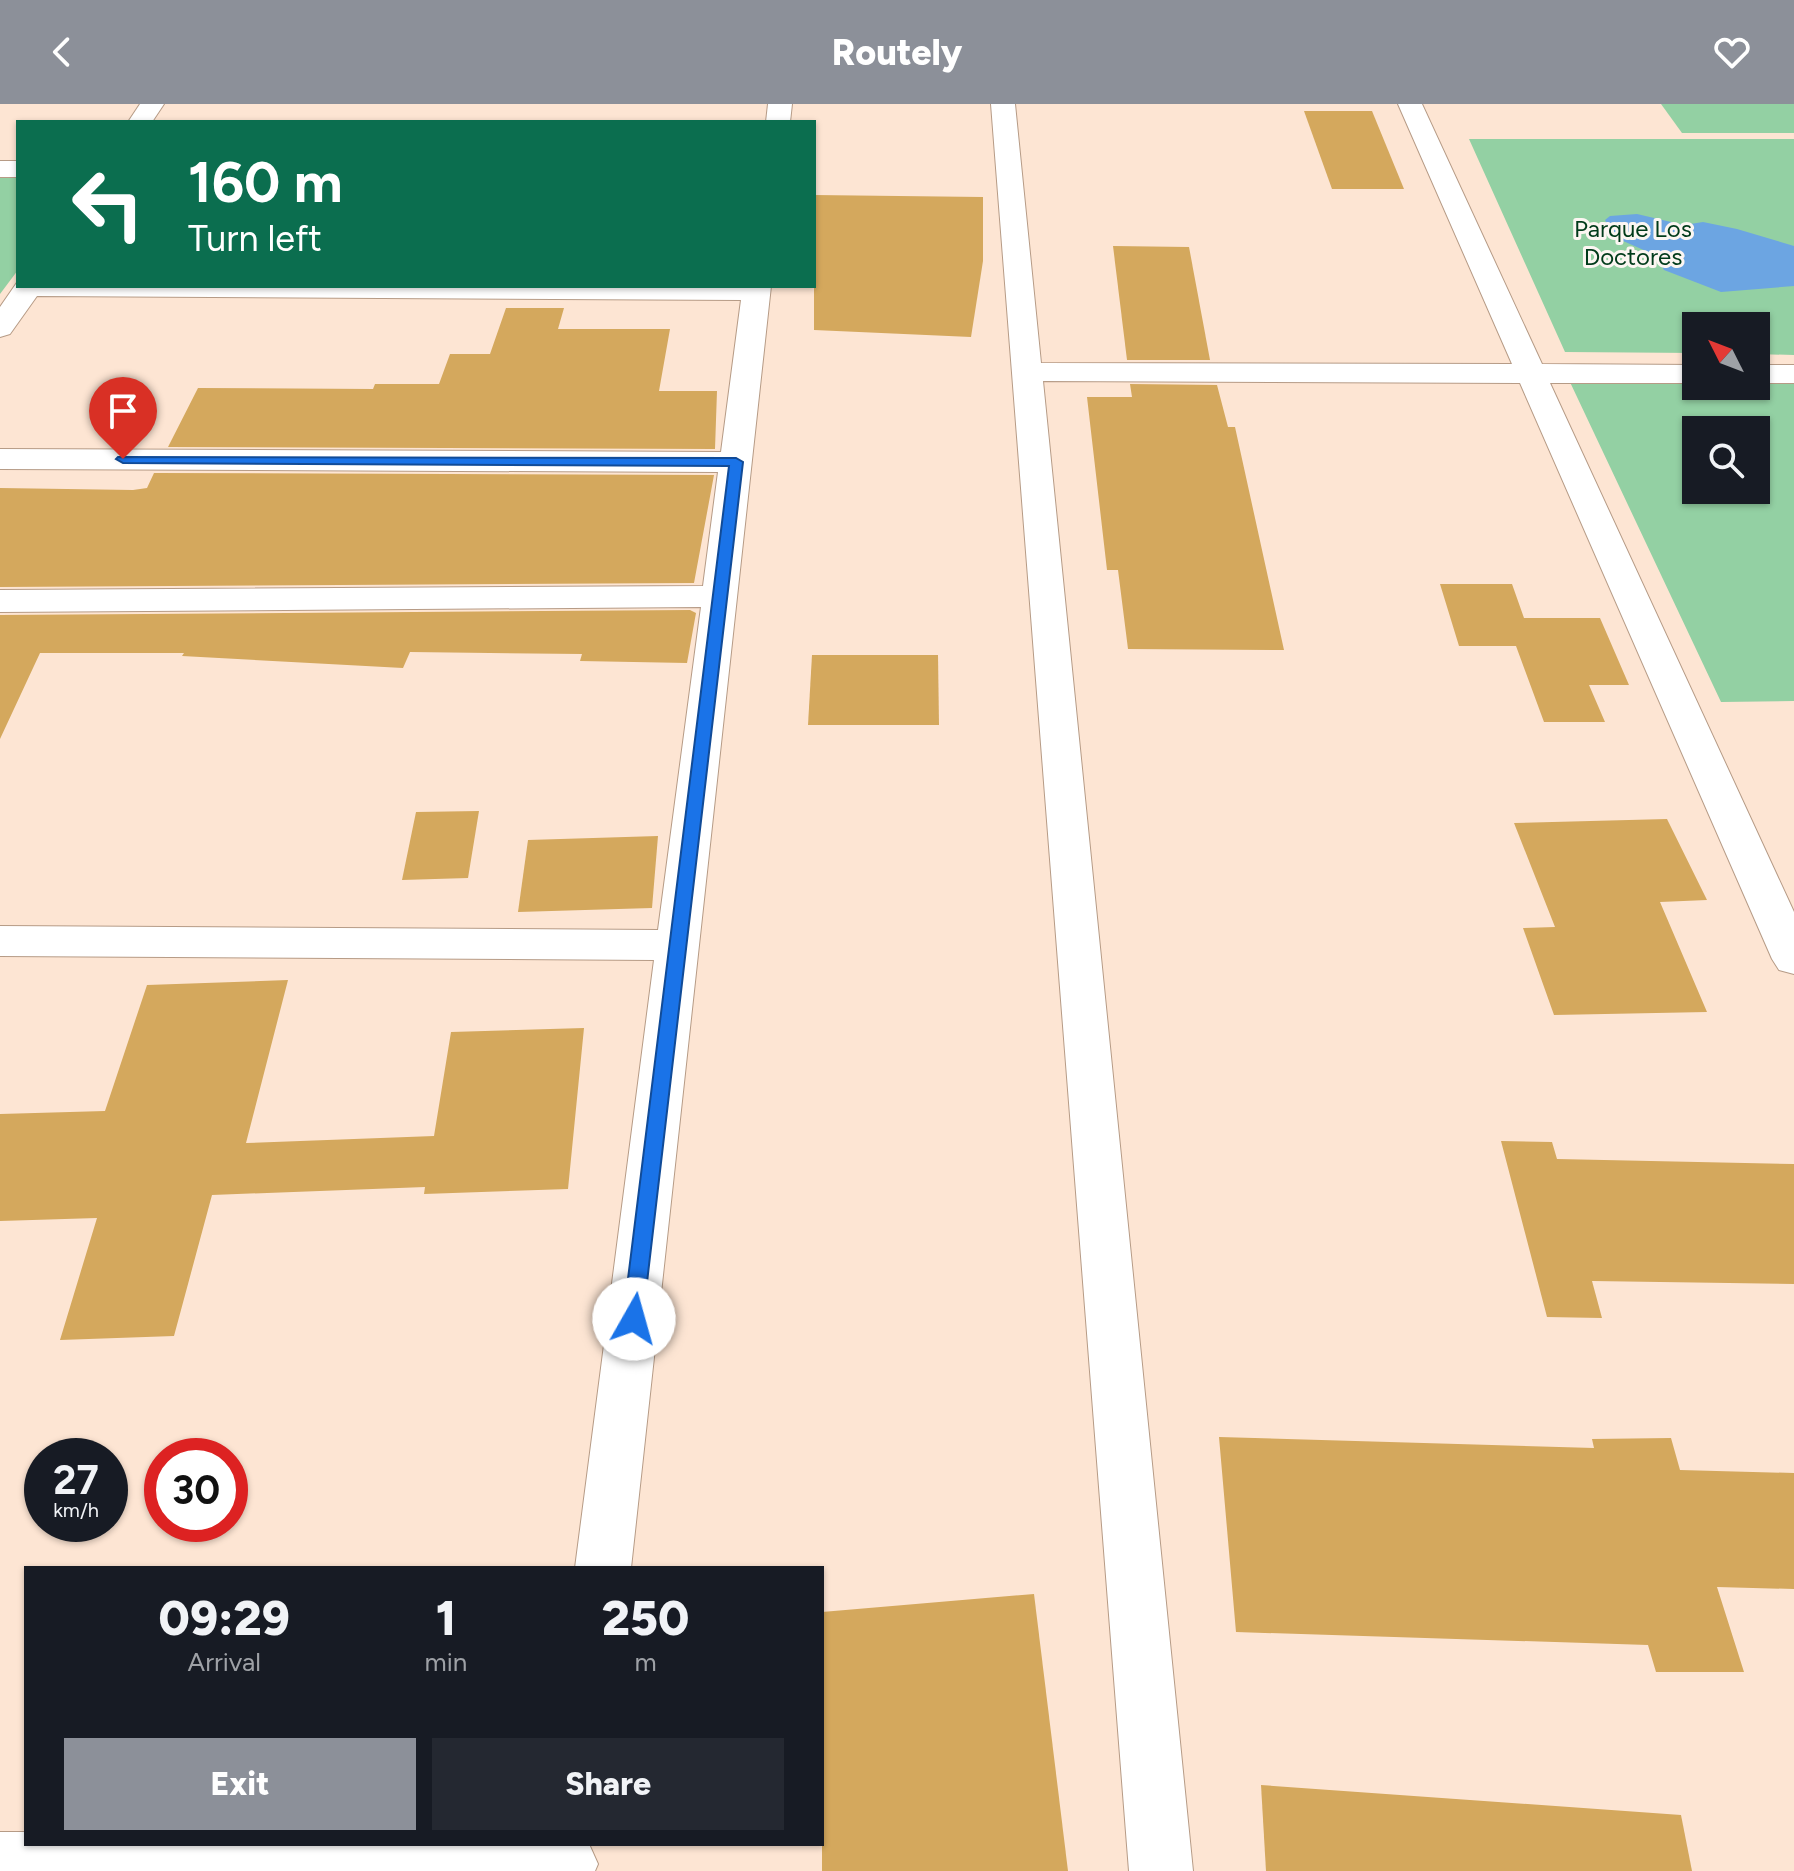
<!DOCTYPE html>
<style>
body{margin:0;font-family:Figtree,sans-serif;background:#242831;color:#f1f3f6;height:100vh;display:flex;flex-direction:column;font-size:30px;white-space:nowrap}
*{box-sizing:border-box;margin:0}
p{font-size:26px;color:#9ea1a6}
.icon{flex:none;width:44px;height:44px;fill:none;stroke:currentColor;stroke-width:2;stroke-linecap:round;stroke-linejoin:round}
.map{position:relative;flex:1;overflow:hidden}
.details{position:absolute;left:24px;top:1462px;width:800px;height:280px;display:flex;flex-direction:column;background:#171b24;border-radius:0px;box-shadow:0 2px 6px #0004}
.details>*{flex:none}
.top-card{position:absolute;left:16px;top:16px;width:800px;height:168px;border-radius:0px;box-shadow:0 2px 6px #0004;background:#0b6e4f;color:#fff;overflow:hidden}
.needle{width:52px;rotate:312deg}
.controls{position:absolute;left:1682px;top:208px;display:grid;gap:16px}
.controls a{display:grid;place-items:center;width:88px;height:88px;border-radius:0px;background:#171b24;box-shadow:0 2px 6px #0004;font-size:40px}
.speed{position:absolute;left:24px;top:1334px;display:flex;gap:16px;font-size:40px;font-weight:700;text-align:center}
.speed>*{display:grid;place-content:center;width:104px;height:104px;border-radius:50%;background:#171b24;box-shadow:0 2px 6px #0004;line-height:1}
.speed small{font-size:20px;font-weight:400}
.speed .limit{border:12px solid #d22;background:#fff;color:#111}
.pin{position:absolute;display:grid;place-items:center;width:68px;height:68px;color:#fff;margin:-82px -34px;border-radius:50% 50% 50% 0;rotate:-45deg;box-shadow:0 0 8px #0007}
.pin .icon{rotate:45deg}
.me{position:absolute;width:88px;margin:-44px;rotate:7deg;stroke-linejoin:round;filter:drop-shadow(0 0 6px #0008)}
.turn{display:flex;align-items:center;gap:28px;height:168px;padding:0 40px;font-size:36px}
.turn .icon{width:104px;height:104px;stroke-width:2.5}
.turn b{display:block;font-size:56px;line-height:68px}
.eta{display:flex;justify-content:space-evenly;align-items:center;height:136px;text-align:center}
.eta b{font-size:48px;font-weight:800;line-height:56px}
.button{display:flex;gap:16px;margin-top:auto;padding:16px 40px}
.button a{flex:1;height:92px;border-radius:0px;background:#8c9099;color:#fff;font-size:32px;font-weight:800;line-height:92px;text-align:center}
.button a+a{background:#242831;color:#f1f3f6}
header{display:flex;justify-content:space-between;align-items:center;height:104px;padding:0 40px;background:#8c9099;color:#fff;font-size:36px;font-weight:800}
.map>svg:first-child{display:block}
.green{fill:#93d0a3;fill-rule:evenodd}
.water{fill:#6ca5e2}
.building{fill:#d4a85d}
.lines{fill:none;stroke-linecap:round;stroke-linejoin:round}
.minor-casing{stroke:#b69b86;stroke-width:2}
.minor{fill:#fff;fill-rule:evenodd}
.route{fill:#1a73e8;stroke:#114b97;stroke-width:2}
.labels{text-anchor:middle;stroke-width:6;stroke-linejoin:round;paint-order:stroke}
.far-park-label{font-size:24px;fill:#003b1a;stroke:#fcf6f2}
</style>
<header><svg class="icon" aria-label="back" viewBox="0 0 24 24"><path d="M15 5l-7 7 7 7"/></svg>Routely<svg class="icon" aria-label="heart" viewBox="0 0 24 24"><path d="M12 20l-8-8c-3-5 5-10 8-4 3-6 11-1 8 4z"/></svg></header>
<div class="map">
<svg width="1794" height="1767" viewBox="0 0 1794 1767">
<rect width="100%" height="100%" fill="#fde5d3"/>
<g class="green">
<path d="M 1661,0 L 1794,0 L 1794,29 L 1682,29 Z"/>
<path d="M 1469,35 L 1794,35 L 1794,251 L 1756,250 L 1756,222 L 1696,222 L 1696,249 L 1565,248 Z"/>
<path d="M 0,70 L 18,70 L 18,166 L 0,190 Z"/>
<path d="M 1569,276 L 1696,277 L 1696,282 L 1794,278 L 1794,597 L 1721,598 ZM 1696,326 L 1756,326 L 1756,386 L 1696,386 Z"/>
</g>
<path class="water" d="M 1637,110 L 1684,121 L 1703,118 L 1737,125 L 1794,142 L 1794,182 L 1721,188 L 1664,166 L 1655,151 L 1614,133 L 1605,116 L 1610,112 Z"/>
<g class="building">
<path d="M 1304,7 L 1372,7 L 1404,85 L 1332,85 Z"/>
<path d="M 814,91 L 983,93 L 983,157 L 971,233 L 814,226 Z"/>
<path d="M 1113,142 L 1189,143 L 1210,256 L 1127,256 Z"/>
<path d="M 506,204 L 564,204 L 558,225 L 670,225 L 659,287 L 717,287 L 715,345 L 168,343 L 198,284 L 373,285 L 375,280 L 439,280 L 450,250 L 490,250 Z"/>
<path d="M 1130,280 L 1217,281 L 1228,323 L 1235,323 L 1284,546 L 1128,545 L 1118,466 L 1107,466 L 1087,293 L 1132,293 Z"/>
<path d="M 154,369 L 714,371 L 694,479 L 0,483 L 0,384 L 133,386 L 147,384 Z"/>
<path d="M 1440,480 L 1512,480 L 1524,514 L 1600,514 L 1629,581 L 1589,581 L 1605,618 L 1544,618 L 1516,542 L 1459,542 Z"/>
<path d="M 690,506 L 696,509 L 687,559 L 580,557 L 582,550 L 410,548 L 403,564 L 182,552 L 184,549 L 40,549 L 0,635 L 0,511 Z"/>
<path d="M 812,551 L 938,551 L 939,621 L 808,621 Z"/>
<path d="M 479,707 L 468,774 L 402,776 L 416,708 Z"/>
<path d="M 1667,715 L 1707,796 L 1660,798 L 1707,908 L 1554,911 L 1523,824 L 1555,823 L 1514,719 Z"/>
<path d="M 658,732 L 652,804 L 518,808 L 528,736 Z"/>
<path d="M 288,876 L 246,1039 L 434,1032 L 451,928 L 584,924 L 568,1085 L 424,1090 L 425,1083 L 212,1091 L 174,1232 L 60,1236 L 97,1114 L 0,1117 L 0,1010 L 105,1007 L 147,881 Z"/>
<path d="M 1501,1037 L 1552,1038 L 1557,1055 L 1794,1060 L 1794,1180 L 1592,1177 L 1602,1214 L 1547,1213 Z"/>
<path d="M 1219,1333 L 1594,1344 L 1592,1335 L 1671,1334 L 1680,1366 L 1794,1369 L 1794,1485 L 1717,1483 L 1744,1568 L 1656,1568 L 1648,1541 L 1236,1528 Z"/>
<path d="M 1034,1490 L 1068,1767 L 822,1767 L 822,1508 Z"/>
<path d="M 1261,1681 L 1681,1711 L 1692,1767 L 1266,1767 Z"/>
</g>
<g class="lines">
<defs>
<g id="minor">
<path d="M 140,0 L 164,0 L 152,18 L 128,18 Z"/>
<path d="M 768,0 L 792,0 L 790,18 L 766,18 Z"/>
<path d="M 991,0 L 1015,0 L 1041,259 L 1512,260 L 1398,0 L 1422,0 L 1542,260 L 1696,261 L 1696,279 L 1550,279 L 1794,808 L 1794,870 L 1779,866 L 1772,855 L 1520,279 L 1043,277 L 1193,1767 L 1129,1767 Z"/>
<rect x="0" y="57" width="18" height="16"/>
<path d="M 18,177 L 18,182 L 771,182 L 631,1464 L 575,1464 L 654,856 L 0,852 L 0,822 L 658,826 L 701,503 L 0,508 L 0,486 L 703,482 L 718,368 L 0,365 L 0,345 L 721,348 L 741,196 L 37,192 L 10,230 L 0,233 L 0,203 Z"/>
<rect x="1756" y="261" width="38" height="18"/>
<path d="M 0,1728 L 26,1728 L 26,1740 L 589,1740 L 598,1760 L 595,1767 L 0,1767 Z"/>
</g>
</defs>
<use href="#minor" class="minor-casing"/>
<use href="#minor" class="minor"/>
</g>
<path class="route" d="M 118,353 L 736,354 L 743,358 L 642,1221 L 626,1221 L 623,1215 L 729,362 L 123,359 L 116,355 Z"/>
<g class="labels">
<g class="far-park-label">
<text x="1633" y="133">Parque Los<tspan x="1633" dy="28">Doctores</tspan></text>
</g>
</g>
</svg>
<div class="controls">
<a><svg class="needle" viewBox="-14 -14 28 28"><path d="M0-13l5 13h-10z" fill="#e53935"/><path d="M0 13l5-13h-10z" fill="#9ea1a6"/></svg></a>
<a><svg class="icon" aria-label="search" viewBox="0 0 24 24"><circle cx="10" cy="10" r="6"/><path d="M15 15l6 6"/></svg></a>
</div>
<div class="speed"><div>27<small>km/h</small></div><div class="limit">30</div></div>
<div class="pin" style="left:123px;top:355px;background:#d93025"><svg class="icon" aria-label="arrive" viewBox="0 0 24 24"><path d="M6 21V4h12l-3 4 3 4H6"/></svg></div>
<svg class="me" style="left:634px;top:1215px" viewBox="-20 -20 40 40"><circle r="19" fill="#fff"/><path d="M0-13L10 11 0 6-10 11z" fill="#1a73e8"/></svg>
<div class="top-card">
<div class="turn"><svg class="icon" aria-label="left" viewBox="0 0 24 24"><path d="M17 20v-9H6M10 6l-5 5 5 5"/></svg><div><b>160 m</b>Turn left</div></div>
</div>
<section class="details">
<div class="eta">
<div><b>09:29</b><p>Arrival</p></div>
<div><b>1</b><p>min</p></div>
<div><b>250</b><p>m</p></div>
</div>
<div class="button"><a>Exit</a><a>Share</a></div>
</section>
</div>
